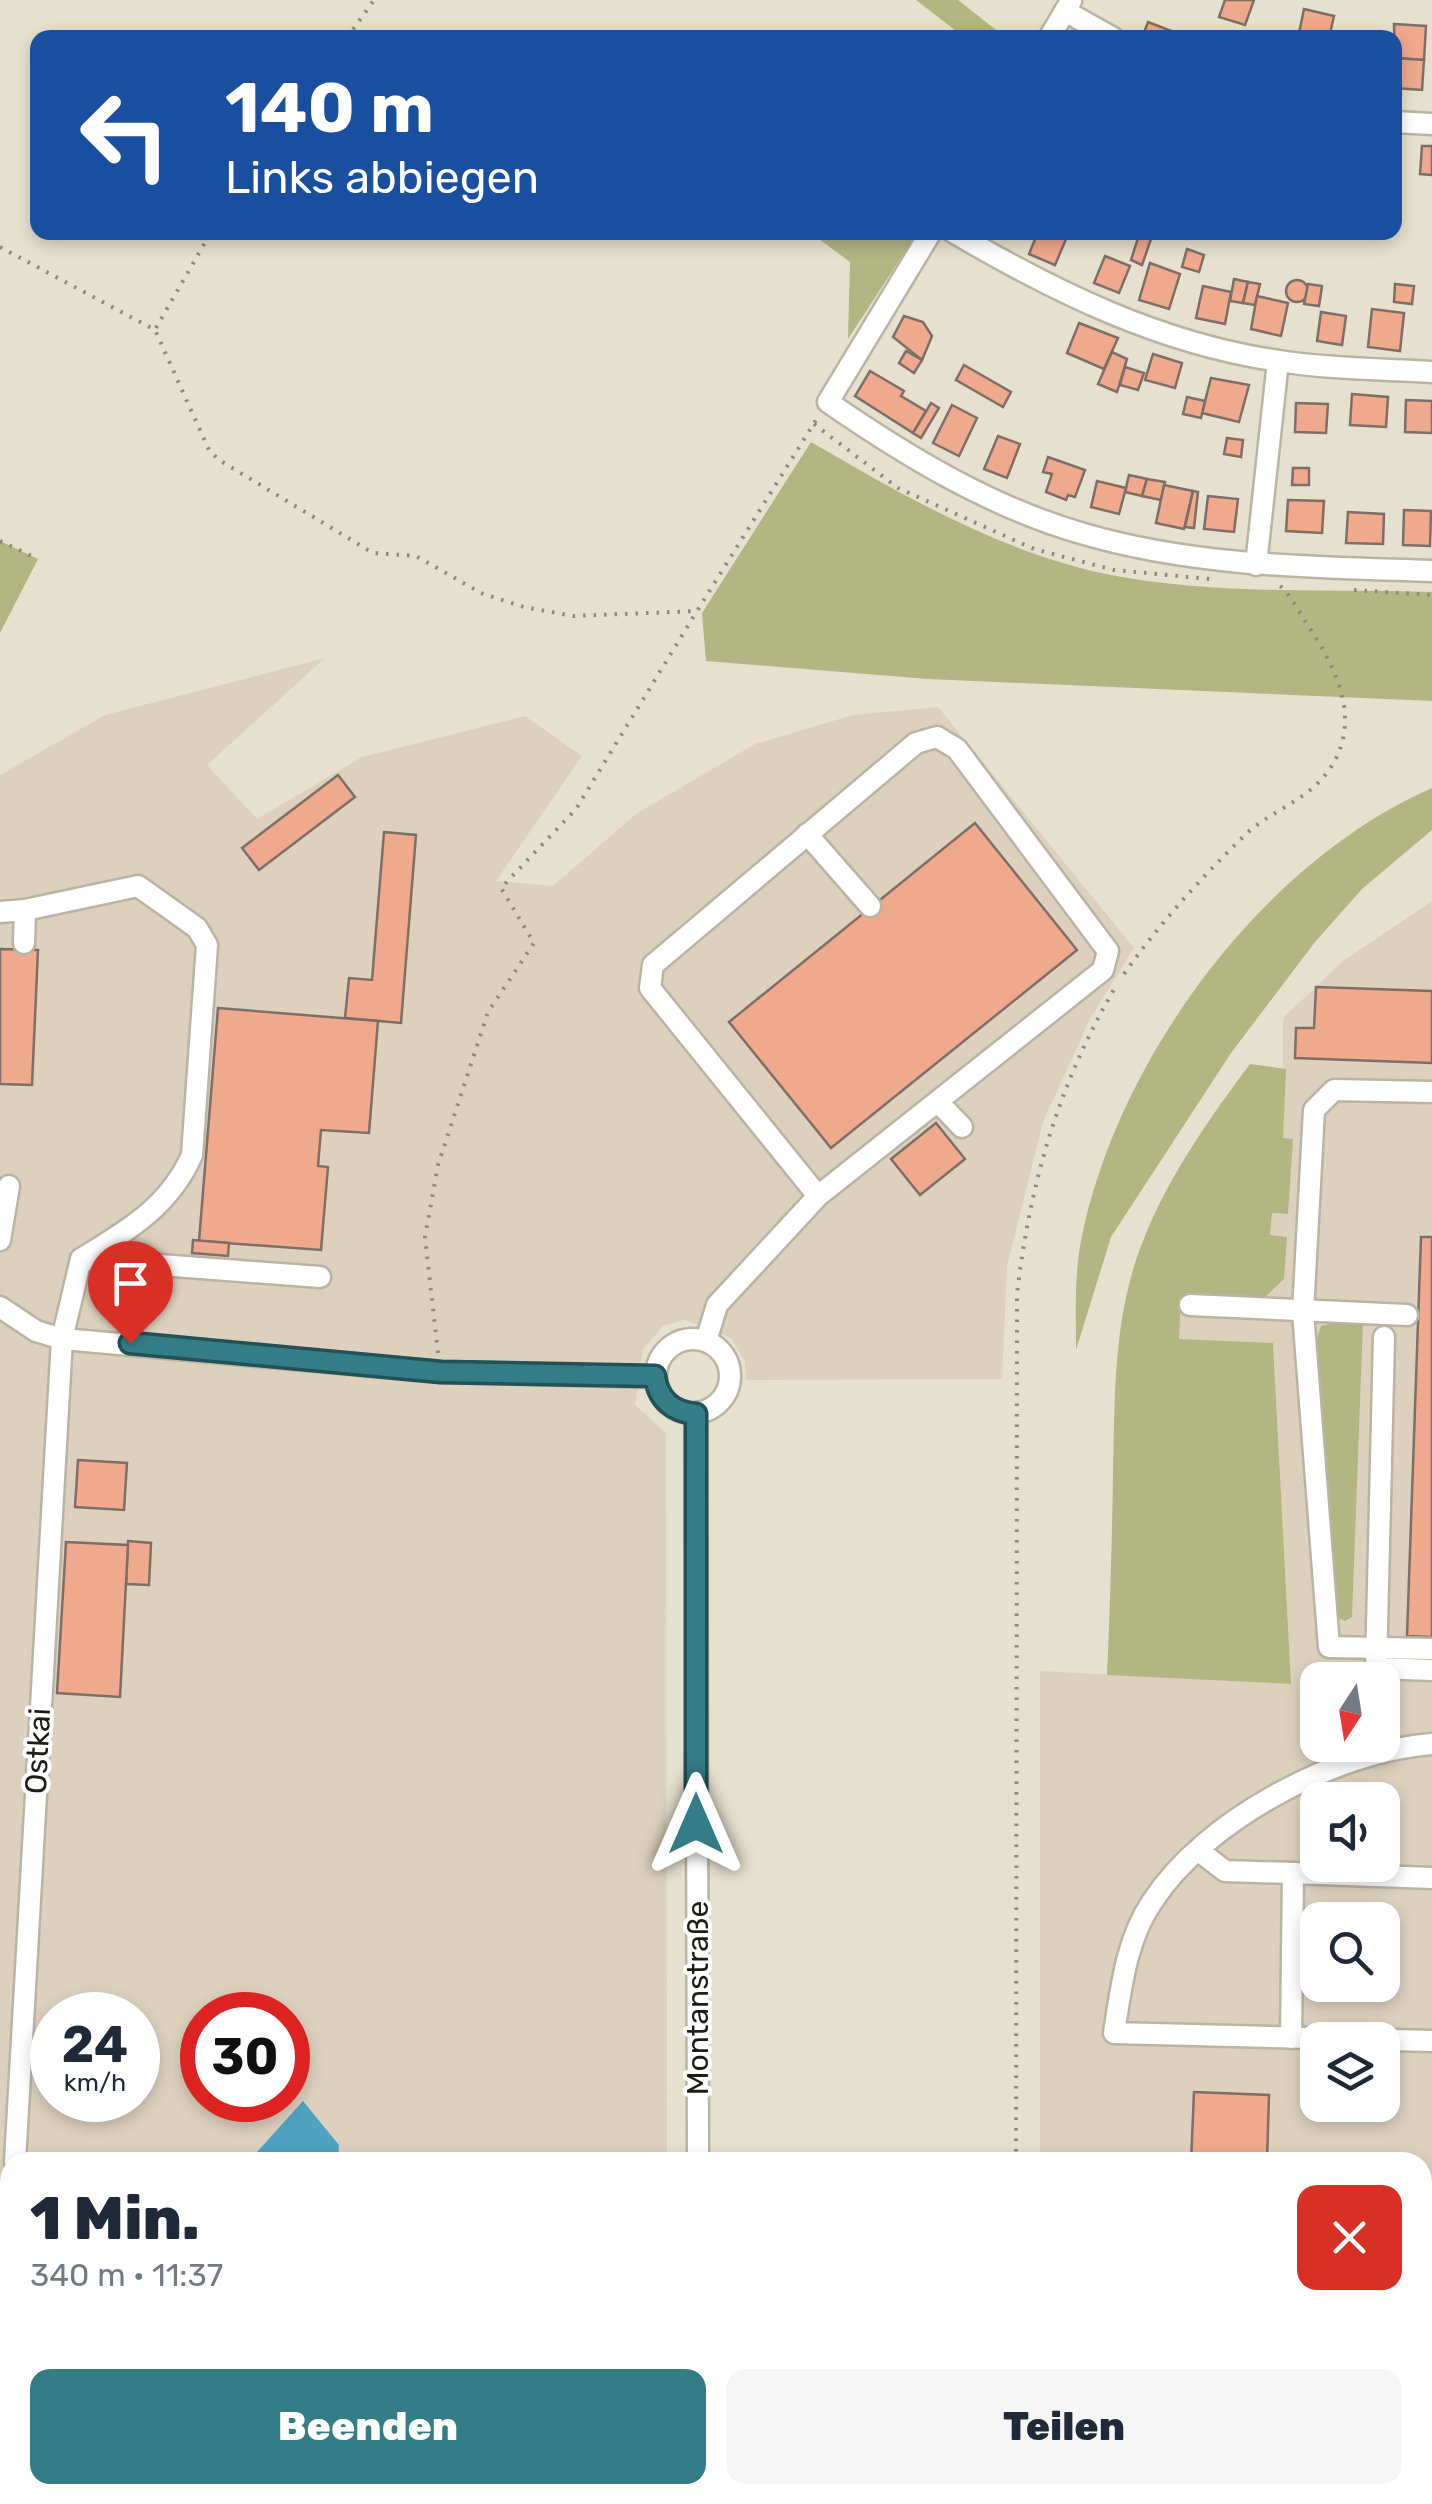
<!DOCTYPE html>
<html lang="de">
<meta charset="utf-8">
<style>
body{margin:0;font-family:Rubik,sans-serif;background:#f6f6f7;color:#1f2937;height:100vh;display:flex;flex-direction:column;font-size:38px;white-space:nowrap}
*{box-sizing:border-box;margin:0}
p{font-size:32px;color:#747a83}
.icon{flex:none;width:55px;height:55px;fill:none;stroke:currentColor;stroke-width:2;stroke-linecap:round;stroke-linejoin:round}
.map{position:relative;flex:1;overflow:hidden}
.details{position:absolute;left:0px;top:2152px;width:1432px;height:352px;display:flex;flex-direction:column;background:#fff;border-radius:30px 30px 0 0;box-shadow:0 5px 15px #0003}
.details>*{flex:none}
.hud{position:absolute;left:30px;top:30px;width:1372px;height:210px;border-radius:20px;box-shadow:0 5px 15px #0003;background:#1a4fa0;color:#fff;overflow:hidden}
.needle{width:65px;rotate:192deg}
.controls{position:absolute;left:1300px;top:1662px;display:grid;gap:20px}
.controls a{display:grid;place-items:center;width:100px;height:100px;border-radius:20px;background:#fff;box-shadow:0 5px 15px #0003;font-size:50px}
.speed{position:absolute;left:30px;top:1992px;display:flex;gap:20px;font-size:50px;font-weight:700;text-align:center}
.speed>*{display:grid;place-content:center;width:130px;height:130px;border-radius:50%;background:#fff;box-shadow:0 5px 15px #0003;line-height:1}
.speed small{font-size:25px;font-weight:400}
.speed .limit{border:15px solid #d22;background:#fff;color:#111}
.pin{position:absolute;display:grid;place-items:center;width:85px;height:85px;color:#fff;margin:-102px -42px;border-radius:50% 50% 50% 0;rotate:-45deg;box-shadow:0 0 10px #0007}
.pin .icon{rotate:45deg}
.me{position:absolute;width:110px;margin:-55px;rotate:0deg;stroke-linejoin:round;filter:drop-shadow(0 0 8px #0008)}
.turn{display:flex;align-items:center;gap:35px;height:210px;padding:0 30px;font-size:45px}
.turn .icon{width:130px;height:130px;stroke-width:2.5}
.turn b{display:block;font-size:70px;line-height:85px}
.round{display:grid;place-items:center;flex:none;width:105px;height:105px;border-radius:20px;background:#f6f6f7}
.overview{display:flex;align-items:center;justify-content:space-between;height:170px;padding:0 30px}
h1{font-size:60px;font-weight:800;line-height:75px}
.button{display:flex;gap:20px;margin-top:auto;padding:20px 30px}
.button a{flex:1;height:115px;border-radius:20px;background:#357d86;color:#fff;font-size:40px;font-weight:800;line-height:115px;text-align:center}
.button a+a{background:#f6f6f7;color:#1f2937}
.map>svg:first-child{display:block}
.industrial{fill:#ddd1be;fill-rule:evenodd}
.green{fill:#b1b683}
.water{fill:#4fa3c1}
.building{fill:#efa98c;stroke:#7f6e67;stroke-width:2.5}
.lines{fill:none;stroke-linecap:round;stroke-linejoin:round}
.minor-casing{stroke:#bab4a3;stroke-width:25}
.path{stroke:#8d897c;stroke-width:4;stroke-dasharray:2.5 8;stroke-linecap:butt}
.minor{stroke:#fff;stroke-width:20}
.route-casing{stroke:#225157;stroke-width:25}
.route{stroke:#357d86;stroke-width:18}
.labels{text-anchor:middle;stroke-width:8;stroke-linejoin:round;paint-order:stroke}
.street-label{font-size:30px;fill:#1e1c16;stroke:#fff}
</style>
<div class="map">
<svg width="1432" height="2504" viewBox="0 0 1432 2504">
<rect width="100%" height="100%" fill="#e6e0ce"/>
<g class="industrial">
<path d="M 325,658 L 207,765 L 257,819 L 362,757 L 525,716 L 582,756 L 496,881 L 553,886 L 636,814 L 755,744 L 853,715 L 938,707 L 1134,948 L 1090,1019 L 1043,1122 L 1007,1266 L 1002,1379 L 746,1380 L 745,1361 L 731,1338 L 685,1320 L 663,1326 L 643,1349 L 635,1405 L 666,1433 L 667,2162 L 338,2162 L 339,2145 L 303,2102 L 248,2162 L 10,2162 L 10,2495 L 29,2495 L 34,2504 L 0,2504 L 0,775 L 105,715 ZM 52,2015 L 138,2015 L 138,2100 L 52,2100 ZM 202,2015 L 288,2015 L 288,2100 L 202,2100 Z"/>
<path d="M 1432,901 L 1432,2504 L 1041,2504 L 1041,2495 L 1422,2495 L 1422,2162 L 1040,2162 L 1040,1671 L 1291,1684 L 1273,1343 L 1179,1340 L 1180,1298 L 1264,1298 L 1272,1213 L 1288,1214 L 1292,1139 L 1283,1139 L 1283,1018 L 1342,962 ZM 1318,1680 L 1382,1680 L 1382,1745 L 1318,1745 ZM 1318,1800 L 1382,1800 L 1382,1865 L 1318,1865 ZM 1318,1920 L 1382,1920 L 1382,1985 L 1318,1985 ZM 1318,2040 L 1382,2040 L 1382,2105 L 1318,2105 Z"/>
<rect x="319" y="2495" width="349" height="9"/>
</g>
<g class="green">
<path d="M 916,0 L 958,0 L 1005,37 L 964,37 Z"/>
<path d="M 811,233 L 871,233 L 879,239 L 884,233 L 917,233 L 848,339 L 850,262 Z"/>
<path d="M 811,442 C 904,496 1004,554 1111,575 C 1215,595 1326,589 1432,592 L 1432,701 L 928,679 L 706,661 L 702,613 Z"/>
<path d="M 0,541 L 38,559 L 0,633 Z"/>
<path d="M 1432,788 L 1432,830 L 1362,889 L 1315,942 L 1231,1053 L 1111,1237 L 1076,1350 C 1076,1313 1074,1273 1082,1236 C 1119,1057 1263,862 1432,788 Z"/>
<path d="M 1250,1064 L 1286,1069 L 1283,1138 L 1293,1139 L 1288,1214 L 1272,1213 L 1270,1235 L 1287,1237 L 1284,1279 L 1264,1298 L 1181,1298 L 1179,1339 L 1273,1343 L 1291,1684 L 1107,1675 C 1110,1608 1112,1542 1113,1475 C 1115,1396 1113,1315 1143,1241 C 1168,1177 1209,1119 1250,1064 Z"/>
<path d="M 1343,1321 L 1363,1322 L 1352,1617 L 1345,1621 L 1334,1616 L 1316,1341 L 1321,1326 Z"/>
</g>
<g class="water">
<path d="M 303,2101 L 339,2145 L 338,2162 L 248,2162 Z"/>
<path d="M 29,2495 L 319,2495 L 319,2504 L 34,2504 Z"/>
</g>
<g class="building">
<path d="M 1225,0 L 1254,0 L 1245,25 L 1219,17 Z"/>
<path d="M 1304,9 L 1334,16 L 1329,38 L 1298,38 Z"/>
<path d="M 1148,22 L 1174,32 L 1172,38 L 1142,38 Z"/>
<path d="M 1394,24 L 1426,26 L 1424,60 L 1395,58 Z"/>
<path d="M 1395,58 L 1424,60 L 1422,90 L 1395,88 Z"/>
<path d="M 1422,146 L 1432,146 L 1432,175 L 1420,174 Z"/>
<path d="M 1038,232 L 1069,232 L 1055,265 L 1029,254 Z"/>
<path d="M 1139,235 L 1151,239 L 1142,265 L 1131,260 Z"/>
<path d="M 1187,249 L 1204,255 L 1199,272 L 1182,267 Z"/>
<path d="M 1105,256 L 1130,266 L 1119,293 L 1094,283 Z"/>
<path d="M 1150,263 L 1180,274 L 1169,309 L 1139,300 Z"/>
<path d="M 1234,279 L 1248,282 L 1243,303 L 1230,301 Z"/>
<circle cx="1297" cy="291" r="11"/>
<path d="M 1248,282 L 1260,284 L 1255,305 L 1243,303 Z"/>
<path d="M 1308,284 L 1322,286 L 1319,306 L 1304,304 Z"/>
<path d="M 1395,284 L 1414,286 L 1412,304 L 1394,302 Z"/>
<path d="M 1203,286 L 1231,292 L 1225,324 L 1196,318 Z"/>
<path d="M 1257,296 L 1288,303 L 1281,336 L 1251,329 Z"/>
<path d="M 1372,309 L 1404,313 L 1400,351 L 1368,347 Z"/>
<path d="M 1321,312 L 1346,316 L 1342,345 L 1317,341 Z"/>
<path d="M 904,316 L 923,322 L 932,336 L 922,360 L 893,337 Z"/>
<path d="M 1079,323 L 1118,338 L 1104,369 L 1067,353 Z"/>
<path d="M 906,351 L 922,360 L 914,373 L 899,363 Z"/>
<path d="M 1112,352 L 1127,359 L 1117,392 L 1098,384 Z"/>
<path d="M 1153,354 L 1182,363 L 1175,388 L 1145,380 Z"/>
<path d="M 964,365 L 1011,392 L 1003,407 L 956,380 Z"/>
<path d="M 1125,367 L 1144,373 L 1138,390 L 1120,385 Z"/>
<path d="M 870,371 L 904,391 L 901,396 L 926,411 L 913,433 L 855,396 Z"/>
<path d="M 1211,378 L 1249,385 L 1239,422 L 1202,413 Z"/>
<path d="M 1352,394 L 1388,397 L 1386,427 L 1350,425 Z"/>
<path d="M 1187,397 L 1205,401 L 1201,418 L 1183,414 Z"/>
<path d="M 1406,400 L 1432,401 L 1432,433 L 1405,432 Z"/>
<path d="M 931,403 L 939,408 L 921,438 L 913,433 Z"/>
<path d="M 1296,403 L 1328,404 L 1326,433 L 1295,432 Z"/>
<path d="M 952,405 L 977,418 L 959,456 L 933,443 Z"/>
<path d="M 998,436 L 1020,444 L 1007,478 L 984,469 Z"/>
<path d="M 1227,438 L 1243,440 L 1241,457 L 1224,454 Z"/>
<path d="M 1048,457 L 1085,470 L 1075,497 L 1068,495 L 1066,500 L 1046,492 L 1052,474 L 1043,472 Z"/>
<path d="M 1293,468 L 1309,468 L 1309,485 L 1292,485 Z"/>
<path d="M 1129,475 L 1147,479 L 1142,496 L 1125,492 Z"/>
<path d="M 1147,479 L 1165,482 L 1161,500 L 1142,496 Z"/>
<path d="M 1097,481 L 1126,488 L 1119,514 L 1091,507 Z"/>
<path d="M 1164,485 L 1193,491 L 1184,529 L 1156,523 Z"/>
<path d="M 1193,491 L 1198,492 L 1194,528 L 1185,527 Z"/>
<path d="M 1208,496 L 1238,499 L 1234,532 L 1204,529 Z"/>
<path d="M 1288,500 L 1324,501 L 1322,533 L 1286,531 Z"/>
<path d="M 1404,510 L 1431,511 L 1430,546 L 1403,545 Z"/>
<path d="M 1348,512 L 1384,514 L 1383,544 L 1346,543 Z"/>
<path d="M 338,775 L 355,797 L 259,870 L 242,848 Z"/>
<path d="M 975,823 L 1077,950 L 831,1148 L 729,1022 Z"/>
<path d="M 384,832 L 416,835 L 401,1023 L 345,1018 L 349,978 L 372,980 Z"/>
<path d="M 0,949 L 38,950 L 32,1085 L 0,1084 Z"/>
<path d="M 1316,987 L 1432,991 L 1432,1063 L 1295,1058 L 1296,1028 L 1314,1028 Z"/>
<path d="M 218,1008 L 378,1021 L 369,1133 L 321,1130 L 318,1166 L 328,1167 L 321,1250 L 199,1241 Z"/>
<path d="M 936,1123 L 965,1159 L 920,1195 L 891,1159 Z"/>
<path d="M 1421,1237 L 1432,1237 L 1432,1637 L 1407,1636 Z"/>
<path d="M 193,1240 L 229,1243 L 228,1256 L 192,1253 Z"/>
<path d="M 78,1460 L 127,1463 L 124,1510 L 75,1507 Z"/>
<path d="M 128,1541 L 151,1543 L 149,1585 L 126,1584 Z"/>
<path d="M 66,1542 L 128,1545 L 120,1697 L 57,1693 Z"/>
<path d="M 1194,2092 L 1269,2095 L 1267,2162 L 1191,2162 Z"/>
<path d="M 1426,2250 L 1432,2250 L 1432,2441 L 1422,2441 Z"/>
<rect x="812" y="2495" width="162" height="9"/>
</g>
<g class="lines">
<defs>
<g id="minor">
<path d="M 1065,11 L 1113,38"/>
<path d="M 1049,38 L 1071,1"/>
<path d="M 1395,122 L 1432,124"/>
<path d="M 931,232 L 828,402 C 906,456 992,508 1084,534 C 1197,567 1316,567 1432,571"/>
<path d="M 953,232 C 1055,292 1161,344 1279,361 C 1329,369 1382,369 1432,372"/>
<path d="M 1256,565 L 1278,361"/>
<path d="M 807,834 L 870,906"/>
<path d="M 0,912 L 25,910"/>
<path d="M 24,943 L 25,910 L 138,886 L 197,928 L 207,945 L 192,1155 C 169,1207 128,1230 81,1259"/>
<path d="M 1432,1092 L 1334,1090 L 1314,1110 L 1303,1312 L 1329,1647 L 1432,1649"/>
<path d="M 938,1102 L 962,1127"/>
<path d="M 0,1240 L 9,1186"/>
<path d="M 1190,1305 L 1407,1315"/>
<path d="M 0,1307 L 36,1331 L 62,1339 L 441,1372 L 655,1377"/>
<path d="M 1384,1337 L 1376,1668 L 1432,1670"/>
<circle cx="693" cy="1376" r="37"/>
<path d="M 706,1341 L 717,1305 L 818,1196 L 1103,970 L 1108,951 L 957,749 L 937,737 L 916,743 L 653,965 L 650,988 L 818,1196"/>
<path d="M 696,1413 L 698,2162"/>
<path d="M 1432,1744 C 1336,1751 1205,1820 1152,1902 C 1126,1940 1121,1989 1114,2033 L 1432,2041"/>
<path d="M 1199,1851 L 1225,1871 L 1293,1873 L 1291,2038"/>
<path d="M 1293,1873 L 1432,1878"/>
<path d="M 15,2162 L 62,1339 L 81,1259 L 320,1277"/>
<path d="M 0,2414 L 10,2241"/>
<path d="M 696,2504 L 696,2495"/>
</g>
</defs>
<use href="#minor" class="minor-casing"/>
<g class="path">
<path d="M 347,38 L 374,0"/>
<path d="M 0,247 L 155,330 L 209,450 L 219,460 L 373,553 L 416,556 L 481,593 L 524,607 L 573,616 L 697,611 L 816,420"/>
<path d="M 156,328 L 211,232"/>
<path d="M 814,424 L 898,488 L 1034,549 L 1114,570 L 1210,579"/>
<path d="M 0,541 L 38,559"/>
<path d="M 1354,590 L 1432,595"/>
<path d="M 1124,974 C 1159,924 1201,878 1245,835 C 1267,814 1299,803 1320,781 C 1368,729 1338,670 1305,621 C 1297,608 1289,593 1278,584"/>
<path d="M 438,1353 L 425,1237 L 438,1165 L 488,1012 L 534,943 L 501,888 L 576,809 L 697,611"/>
<path d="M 1016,2162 L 1017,1294 C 1030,1182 1059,1083 1116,986"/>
</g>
<use href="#minor" class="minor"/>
</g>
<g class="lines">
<defs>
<path id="route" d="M 130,1343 L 441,1372 L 655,1376 C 658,1400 673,1412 696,1414 L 696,1824"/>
</defs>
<use href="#route" class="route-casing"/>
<use href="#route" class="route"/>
</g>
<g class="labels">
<g class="street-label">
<text transform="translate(38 1751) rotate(-87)" y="10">Ostkai</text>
<text transform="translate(698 1998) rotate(-90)" y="10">Montanstraße</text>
</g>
</g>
</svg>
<div class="controls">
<a><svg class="needle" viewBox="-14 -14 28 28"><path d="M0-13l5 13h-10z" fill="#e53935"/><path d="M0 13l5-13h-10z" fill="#747a83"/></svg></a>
<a><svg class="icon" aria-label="sound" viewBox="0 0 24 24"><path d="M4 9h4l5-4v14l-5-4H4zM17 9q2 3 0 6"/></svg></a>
<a><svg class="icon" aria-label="search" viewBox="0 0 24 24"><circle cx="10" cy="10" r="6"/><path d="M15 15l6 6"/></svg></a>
<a><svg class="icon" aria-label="layers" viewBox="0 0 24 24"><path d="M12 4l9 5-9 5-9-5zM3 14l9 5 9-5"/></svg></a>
</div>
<div class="speed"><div>24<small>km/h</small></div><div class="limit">30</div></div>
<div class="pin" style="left:130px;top:1343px;background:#d93025"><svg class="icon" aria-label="arrive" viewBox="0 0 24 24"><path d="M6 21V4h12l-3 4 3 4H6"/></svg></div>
<svg class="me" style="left:696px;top:1824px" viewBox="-20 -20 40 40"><path d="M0-17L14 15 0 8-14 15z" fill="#357d86" stroke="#fff" stroke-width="4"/></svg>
<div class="hud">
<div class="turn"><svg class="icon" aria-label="left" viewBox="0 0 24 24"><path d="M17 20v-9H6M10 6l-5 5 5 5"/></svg><div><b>140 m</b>Links abbiegen</div></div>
</div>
<section class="details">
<div class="overview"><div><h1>1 Min.</h1><p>340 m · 11:37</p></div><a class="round" style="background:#d93025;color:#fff"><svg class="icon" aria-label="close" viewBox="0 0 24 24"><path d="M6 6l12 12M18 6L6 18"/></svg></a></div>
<div class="button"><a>Beenden</a><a>Teilen</a></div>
</section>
</div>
